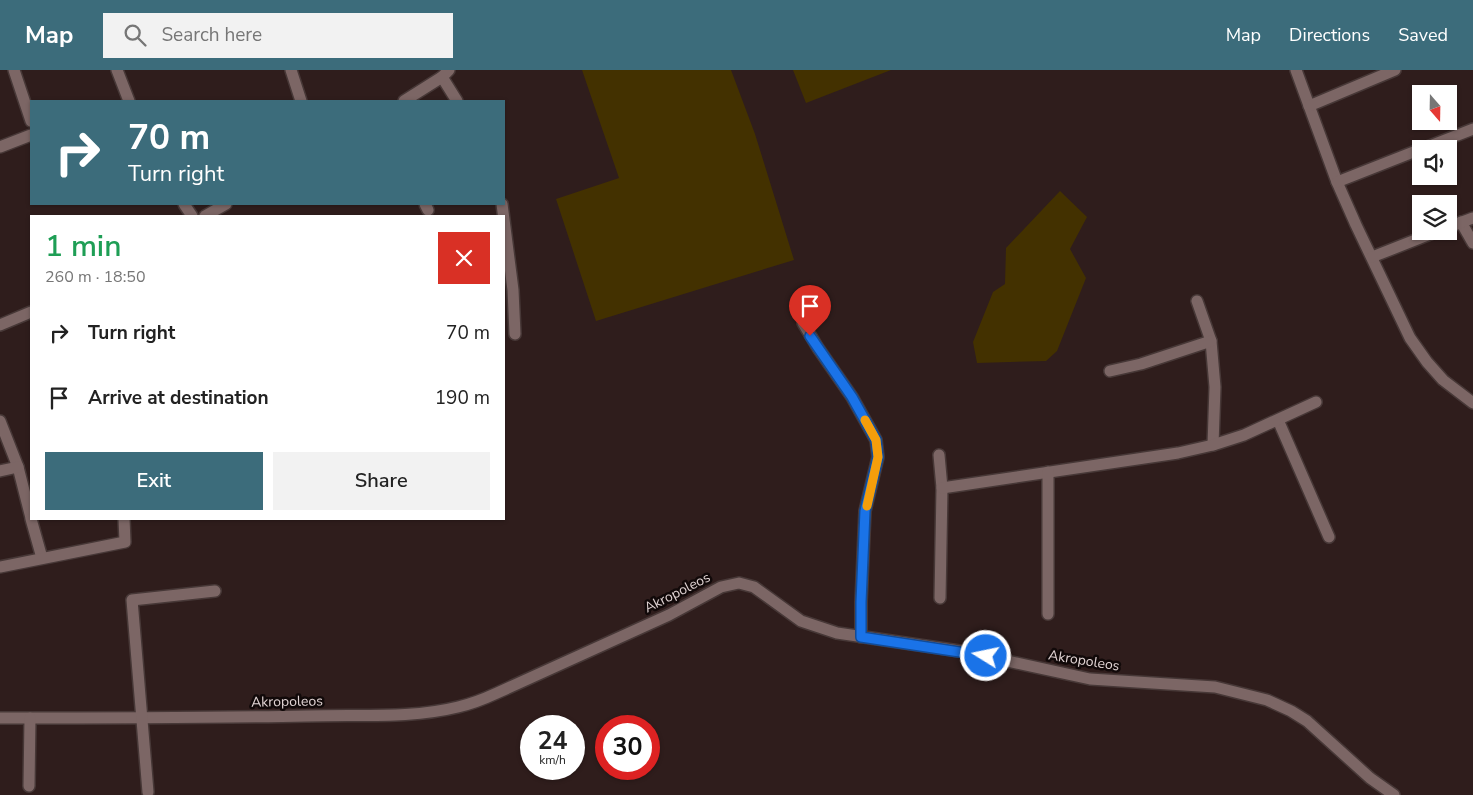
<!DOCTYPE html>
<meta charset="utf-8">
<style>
body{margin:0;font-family:"Nunito Sans",sans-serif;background:#f2f2f2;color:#222;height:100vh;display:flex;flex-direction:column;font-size:19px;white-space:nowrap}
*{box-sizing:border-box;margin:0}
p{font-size:16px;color:#767676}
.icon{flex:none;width:28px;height:28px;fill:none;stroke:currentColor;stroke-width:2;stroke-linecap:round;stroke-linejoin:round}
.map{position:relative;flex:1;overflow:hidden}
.drawer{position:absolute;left:30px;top:145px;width:475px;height:305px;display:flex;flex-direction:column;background:#fff;border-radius:0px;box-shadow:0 1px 4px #0004}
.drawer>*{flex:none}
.top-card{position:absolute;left:30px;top:30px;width:475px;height:105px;border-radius:0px;box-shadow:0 1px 4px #0004;background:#3c6c7b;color:#fff;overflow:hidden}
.needle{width:32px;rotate:160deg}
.controls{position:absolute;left:1412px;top:15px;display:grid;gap:10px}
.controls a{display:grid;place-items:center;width:45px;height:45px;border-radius:0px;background:#fff;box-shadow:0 1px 4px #0004;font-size:25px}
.speed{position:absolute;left:520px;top:645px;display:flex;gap:10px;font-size:25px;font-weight:700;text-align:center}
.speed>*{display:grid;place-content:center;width:65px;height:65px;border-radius:50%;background:#fff;box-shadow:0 1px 4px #0004;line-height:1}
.speed small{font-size:12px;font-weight:400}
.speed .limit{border:8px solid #d22;background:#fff;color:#111}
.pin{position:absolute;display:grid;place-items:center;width:42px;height:42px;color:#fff;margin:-51px -21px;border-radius:50% 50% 50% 0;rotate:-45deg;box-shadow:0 0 5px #0007}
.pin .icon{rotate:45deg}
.me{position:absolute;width:55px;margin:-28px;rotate:280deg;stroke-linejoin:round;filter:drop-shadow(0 0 4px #0008)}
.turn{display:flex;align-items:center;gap:18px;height:105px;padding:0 15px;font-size:22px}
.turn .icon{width:65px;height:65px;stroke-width:2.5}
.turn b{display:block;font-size:35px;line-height:42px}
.round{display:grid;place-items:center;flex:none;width:52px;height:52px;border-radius:0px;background:#f2f2f2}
.summary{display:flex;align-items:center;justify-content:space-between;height:85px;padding:0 15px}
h1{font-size:30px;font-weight:600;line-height:38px;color:#1e9e55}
.button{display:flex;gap:10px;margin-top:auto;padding:10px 15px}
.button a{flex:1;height:58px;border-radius:0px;background:#3c6c7b;color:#fff;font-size:20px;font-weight:600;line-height:58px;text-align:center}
.button a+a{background:#f2f2f2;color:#222}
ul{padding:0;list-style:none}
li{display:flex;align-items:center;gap:15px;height:65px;padding:0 15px}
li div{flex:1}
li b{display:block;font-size:19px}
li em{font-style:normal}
header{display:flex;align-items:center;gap:30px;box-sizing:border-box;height:70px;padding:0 25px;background:#3c6c7b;color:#fff}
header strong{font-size:24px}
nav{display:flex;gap:28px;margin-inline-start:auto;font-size:18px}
.search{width:350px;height:45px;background:#f2f2f2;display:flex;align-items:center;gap:12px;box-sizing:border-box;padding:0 18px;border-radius:0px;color:#767676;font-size:19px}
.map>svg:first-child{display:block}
.green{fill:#433100}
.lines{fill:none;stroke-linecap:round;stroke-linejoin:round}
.street-casing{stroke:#473837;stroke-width:14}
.street{stroke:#7c6665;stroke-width:11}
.route-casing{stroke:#114b97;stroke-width:12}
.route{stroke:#1a73e8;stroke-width:9}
.slow{stroke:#f59e0b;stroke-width:9}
.labels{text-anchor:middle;stroke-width:5;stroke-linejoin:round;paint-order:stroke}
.street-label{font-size:14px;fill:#e1d4d4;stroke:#110909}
</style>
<header>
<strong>Map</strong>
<div class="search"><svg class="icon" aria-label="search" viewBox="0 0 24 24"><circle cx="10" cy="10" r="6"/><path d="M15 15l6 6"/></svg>Search here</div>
<nav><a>Map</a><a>Directions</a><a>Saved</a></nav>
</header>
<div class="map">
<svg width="1473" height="725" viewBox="0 0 1473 725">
<rect width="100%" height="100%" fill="#2f1d1c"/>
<g class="green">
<path d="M 582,0 L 731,0 L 755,64 L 794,190 L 596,251 L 556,129 L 619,108 Z"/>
<path d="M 793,0 L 891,0 L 806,33 Z"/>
<path d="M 1060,121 L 1087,147 L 1070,179 L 1086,208 L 1057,281 L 1046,291 L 977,293 L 973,272 L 993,222 L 1005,214 L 1006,178 Z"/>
</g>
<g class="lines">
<defs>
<g id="street">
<path d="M 14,0 L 31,51"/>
<path d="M 117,0 L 129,31"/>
<path d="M 291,0 L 301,31"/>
<path d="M 1296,0 L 1337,112 L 1356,155 L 1410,268 L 1427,292 L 1443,310 L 1473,333"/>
<path d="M 442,7 L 457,31"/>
<path d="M 404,31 L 442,7 L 449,0"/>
<path d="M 1309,36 L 1395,0"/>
<path d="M 0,77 L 31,65"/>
<path d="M 1422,79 L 1473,59"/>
<path d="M 1337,112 L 1421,79"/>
<path d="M 184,134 L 192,146"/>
<path d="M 425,134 L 428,140"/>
<path d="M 502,134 L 513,220 L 515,264"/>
<path d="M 205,146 L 226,134"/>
<path d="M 1461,152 L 1473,173"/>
<path d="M 1449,157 L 1473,148"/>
<path d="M 1372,187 L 1438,161"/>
<path d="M 1197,231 L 1211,271 L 1215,317 L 1213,375"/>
<path d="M 803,253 L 818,278 L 852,327 L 876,370 L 878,387 L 865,441 L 861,532 L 861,567"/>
<path d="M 0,255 L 31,242"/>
<path d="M 1110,301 L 1141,294 L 1211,271"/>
<path d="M 1278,350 L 1329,467"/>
<path d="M 0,351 L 18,397 L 31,448"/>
<path d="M 939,385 L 942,418 L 940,528"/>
<path d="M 0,401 L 18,397"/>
<path d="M 942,418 L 1178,383 L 1213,375 L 1244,365 L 1316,332"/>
<path d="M 31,449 L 42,488"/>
<path d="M 0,497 L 125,472 L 124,449"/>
<path d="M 1048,544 L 1048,402"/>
<path d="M 0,648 C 102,648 205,648 307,646 C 356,644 410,649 458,637 C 471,634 484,629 497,623 L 669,545 L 721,517 L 739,513 L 754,517 L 801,551 L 837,563 L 966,582 L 1090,609 L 1215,617 L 1267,630 L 1291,641 L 1307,651 L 1370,708 L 1394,725"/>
<path d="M 29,716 L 30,648"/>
<path d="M 148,722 L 132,530 L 215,521"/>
</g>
</defs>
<use href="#street" class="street-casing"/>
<use href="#street" class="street"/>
</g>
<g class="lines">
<defs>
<path id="route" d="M 810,266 L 852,327 L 876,370 L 878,387 L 865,441 L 861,532 L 861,567 L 986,586"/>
</defs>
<use href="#route" class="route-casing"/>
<use href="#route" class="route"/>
<path class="slow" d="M 865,350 L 876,370 L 878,387 L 867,436"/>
</g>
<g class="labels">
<g class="street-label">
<text transform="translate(677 522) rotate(-27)" y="5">Akropoleos</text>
<text transform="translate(1084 590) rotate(9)" y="5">Akropoleos</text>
<text transform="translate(287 631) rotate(-1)" y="5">Akropoleos</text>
</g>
</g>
</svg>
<div class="controls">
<a><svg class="needle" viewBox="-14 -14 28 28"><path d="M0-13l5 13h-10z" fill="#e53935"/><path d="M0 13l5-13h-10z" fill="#767676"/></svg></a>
<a><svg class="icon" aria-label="sound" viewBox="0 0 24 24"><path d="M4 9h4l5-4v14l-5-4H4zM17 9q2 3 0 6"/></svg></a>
<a><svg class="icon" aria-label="layers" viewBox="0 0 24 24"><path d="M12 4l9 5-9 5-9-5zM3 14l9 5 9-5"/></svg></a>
</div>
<div class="speed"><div>24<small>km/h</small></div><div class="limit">30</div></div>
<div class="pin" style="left:810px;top:266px;background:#d93025"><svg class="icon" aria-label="arrive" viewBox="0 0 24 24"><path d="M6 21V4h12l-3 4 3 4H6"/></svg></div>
<svg class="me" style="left:986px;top:586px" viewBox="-20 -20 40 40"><circle r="17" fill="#1a73e8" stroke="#fff" stroke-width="3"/><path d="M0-11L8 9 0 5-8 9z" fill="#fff"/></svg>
<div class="top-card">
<div class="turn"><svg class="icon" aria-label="right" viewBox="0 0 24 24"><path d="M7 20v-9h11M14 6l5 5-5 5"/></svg><div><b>70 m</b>Turn right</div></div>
</div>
<section class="drawer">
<div class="summary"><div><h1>1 min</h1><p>260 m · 18:50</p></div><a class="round" style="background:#d93025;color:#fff"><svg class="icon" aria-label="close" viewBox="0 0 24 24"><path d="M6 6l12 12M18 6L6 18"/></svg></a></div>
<ul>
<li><svg class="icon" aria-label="right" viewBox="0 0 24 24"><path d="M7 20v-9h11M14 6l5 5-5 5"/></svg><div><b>Turn right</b></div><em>70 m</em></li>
<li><svg class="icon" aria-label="arrive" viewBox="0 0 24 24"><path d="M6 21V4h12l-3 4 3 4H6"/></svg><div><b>Arrive at destination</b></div><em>190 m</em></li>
</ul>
<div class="button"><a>Exit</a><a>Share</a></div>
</section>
</div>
